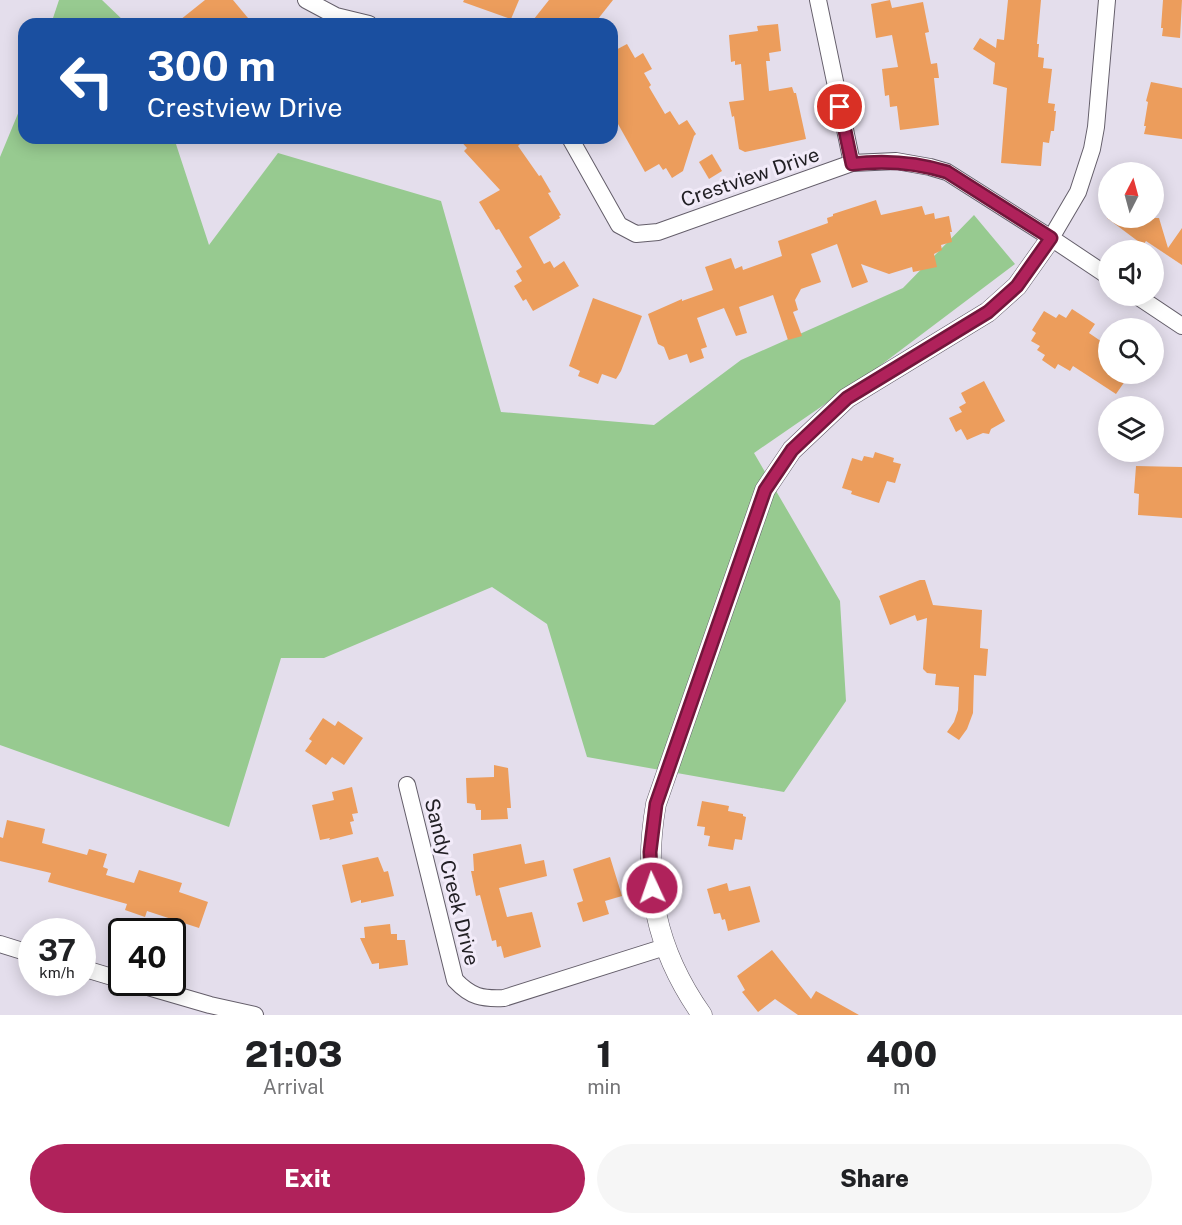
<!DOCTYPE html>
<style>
body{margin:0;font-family:"Public Sans",sans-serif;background:#f6f6f6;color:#202124;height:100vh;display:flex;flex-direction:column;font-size:22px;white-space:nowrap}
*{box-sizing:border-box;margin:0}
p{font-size:20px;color:#757577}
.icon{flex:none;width:33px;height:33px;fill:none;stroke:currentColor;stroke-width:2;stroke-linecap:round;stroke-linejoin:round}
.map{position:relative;height:1015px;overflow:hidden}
.panel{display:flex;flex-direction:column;background:#fff;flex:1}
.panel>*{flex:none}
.hud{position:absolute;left:18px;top:18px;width:600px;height:126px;border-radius:18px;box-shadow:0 3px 15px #0003;background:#1a4fa0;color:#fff;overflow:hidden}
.needle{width:39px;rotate:6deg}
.controls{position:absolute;left:1098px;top:162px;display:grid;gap:12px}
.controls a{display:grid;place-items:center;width:66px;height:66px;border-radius:50%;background:#fff;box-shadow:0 3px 15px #0003;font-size:30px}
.speed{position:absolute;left:18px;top:918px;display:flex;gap:12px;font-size:30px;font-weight:700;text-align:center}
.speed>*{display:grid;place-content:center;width:78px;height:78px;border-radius:50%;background:#fff;box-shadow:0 3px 15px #0003;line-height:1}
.speed small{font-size:15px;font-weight:400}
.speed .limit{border:3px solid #111;border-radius:9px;background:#fff;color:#111}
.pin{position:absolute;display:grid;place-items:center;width:51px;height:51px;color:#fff;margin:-26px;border:3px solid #fff;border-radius:50%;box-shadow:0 2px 6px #0007}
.me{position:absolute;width:66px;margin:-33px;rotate:357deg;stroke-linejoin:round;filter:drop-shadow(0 0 4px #0008)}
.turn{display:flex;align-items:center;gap:21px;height:126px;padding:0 30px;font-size:27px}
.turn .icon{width:78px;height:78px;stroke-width:2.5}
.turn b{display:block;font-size:42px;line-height:51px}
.eta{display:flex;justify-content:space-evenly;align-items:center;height:102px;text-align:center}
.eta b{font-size:36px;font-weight:800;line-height:42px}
.button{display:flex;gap:12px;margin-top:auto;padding:12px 30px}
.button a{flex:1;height:69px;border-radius:36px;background:#b0225b;color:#fff;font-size:24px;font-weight:800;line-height:69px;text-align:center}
.button a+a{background:#f6f6f6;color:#202124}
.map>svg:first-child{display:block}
.green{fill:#97ca90}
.building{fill:#ec9d5c}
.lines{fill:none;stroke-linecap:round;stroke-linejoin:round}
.minor-casing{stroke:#645e6a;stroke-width:18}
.tertiary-casing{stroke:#645e6a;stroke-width:21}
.minor{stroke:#fff;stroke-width:16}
.tertiary{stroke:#fff;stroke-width:20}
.route-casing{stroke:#72163b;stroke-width:15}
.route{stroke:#b0225b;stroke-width:10}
.labels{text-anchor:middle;stroke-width:6;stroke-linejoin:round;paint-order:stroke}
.street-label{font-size:20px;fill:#222025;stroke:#f2ebf9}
</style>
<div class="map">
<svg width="1182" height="1015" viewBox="0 0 1182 1015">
<rect width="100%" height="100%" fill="#e4deec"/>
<g class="green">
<path d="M 59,0 L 102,0 L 127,24 L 51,24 Z"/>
<path d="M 24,99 L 24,138 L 174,138 L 209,245 L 278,153 L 441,201 L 501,412 L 654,425 L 741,360 L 903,288 L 974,215 L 1015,264 L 873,371 L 754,453 L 840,601 L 846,701 L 784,792 L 587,757 L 547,624 L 492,587 L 324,658 L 281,658 L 229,827 L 0,745 L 0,157 Z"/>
</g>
<g class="building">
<path d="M 205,0 L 233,0 L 253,24 L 175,24 Z"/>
<path d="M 464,0 L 519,0 L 511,19 L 463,2 Z"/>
<path d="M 549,0 L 613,0 L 594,24 L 530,24 Z"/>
<path d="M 890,0 L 892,8 L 923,2 L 929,32 L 925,33 L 931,64 L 937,63 L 939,78 L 934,78 L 939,125 L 900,130 L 897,106 L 890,107 L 889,95 L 885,96 L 882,69 L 898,67 L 892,35 L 876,38 L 871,4 Z"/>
<path d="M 1008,0 L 1041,0 L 1037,44 L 1039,44 L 1038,57 L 1044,58 L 1043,68 L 1052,69 L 1048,103 L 1055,104 L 1054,111 L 1056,111 L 1054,131 L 1051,131 L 1049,143 L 1043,142 L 1041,166 L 1001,163 L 1007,88 L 993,84 L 995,63 L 973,49 L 980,38 L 996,48 L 997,39 L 1004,40 Z"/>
<path d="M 1163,0 L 1182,0 L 1180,38 L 1162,36 L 1163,28 L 1161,28 Z"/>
<path d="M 778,24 L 781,51 L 769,53 L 770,61 L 766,61 L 769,91 L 792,87 L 794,93 L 796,93 L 806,139 L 745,152 L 739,149 L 734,116 L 732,117 L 729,102 L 744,100 L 741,64 L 735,65 L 735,61 L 731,62 L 729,35 L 758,31 L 757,26 Z"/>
<path d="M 627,44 L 635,58 L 643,53 L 652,69 L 644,73 L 651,85 L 649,87 L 665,114 L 670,111 L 679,125 L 687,120 L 696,134 L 694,136 L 683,171 L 672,178 L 666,168 L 663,170 L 659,164 L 645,172 L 618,124 L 612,127 L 612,52 Z"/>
<path d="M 1151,82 L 1182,88 L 1182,139 L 1144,134 L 1146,126 L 1144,126 L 1148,102 L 1146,101 Z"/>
<path d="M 458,138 L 526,138 L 518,146 L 539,176 L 541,175 L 551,192 L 548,193 L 561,215 L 559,216 L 560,218 L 529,237 L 544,264 L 550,261 L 554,268 L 564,261 L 579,286 L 533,311 L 526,299 L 523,301 L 514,286 L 522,281 L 516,271 L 522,267 L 499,229 L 496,230 L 479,202 L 500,190 L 464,151 L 467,148 Z"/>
<path d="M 712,154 L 722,171 L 709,179 L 699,162 Z"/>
<path d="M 876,200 L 881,215 L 922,206 L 925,215 L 934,213 L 935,219 L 949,216 L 952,232 L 950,232 L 952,242 L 941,245 L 942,250 L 934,254 L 937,267 L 913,272 L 912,267 L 889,274 L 861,264 L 868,282 L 852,288 L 837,244 L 811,254 L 821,282 L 801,289 L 795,300 L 798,310 L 793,312 L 802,336 L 788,340 L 773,295 L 739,307 L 747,333 L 736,336 L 724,308 L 697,318 L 707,347 L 701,349 L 704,358 L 690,363 L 687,354 L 669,360 L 664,347 L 658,344 L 648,314 L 682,299 L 682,301 L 713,290 L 705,267 L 731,258 L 735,269 L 742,266 L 743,270 L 782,256 L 778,241 L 828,223 L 827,218 L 833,216 L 833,214 Z"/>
<path d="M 1107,218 L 1159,218 L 1168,248 L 1182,228 L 1182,265 L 1146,241 L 1143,245 Z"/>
<path d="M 593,298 L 642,316 L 621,371 L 616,379 L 602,374 L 598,384 L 578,376 L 580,371 L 569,366 Z"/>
<path d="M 1072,309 L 1095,324 L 1089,333 L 1108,346 L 1108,374 L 1130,374 L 1116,394 L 1073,366 L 1070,371 L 1058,364 L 1055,369 L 1042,360 L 1045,355 L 1037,350 L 1040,346 L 1031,341 L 1036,333 L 1032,330 L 1044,311 L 1056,318 L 1059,314 L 1066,318 Z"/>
<path d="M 984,381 L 1005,421 L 991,429 L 989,434 L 983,433 L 967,440 L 961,429 L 956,432 L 949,418 L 962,412 L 959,407 L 966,403 L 961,393 Z"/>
<path d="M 875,452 L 894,458 L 893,462 L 901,464 L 895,483 L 887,481 L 879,503 L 851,494 L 852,491 L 842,488 L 852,458 L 862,461 L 864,456 L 873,458 Z"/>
<path d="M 1136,466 L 1182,467 L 1182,518 L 1138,515 L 1139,494 L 1134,493 Z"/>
<path d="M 920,580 L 925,580 L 933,605 L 982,610 L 980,648 L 988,649 L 986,676 L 974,675 L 973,713 L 967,729 L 959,740 L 947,732 L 954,722 L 958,710 L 959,687 L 935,685 L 936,674 L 927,673 L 923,669 L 927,618 L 917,621 L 915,615 L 890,625 L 879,596 Z"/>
<path d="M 323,718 L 335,726 L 338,721 L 363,738 L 344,765 L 332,757 L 326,765 L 305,751 L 312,741 L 309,739 Z"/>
<path d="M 494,765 L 508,768 L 511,808 L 507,808 L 508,819 L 481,820 L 481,810 L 476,810 L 475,804 L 467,803 L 466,778 L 494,777 Z"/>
<path d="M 352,787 L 358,813 L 352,814 L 354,821 L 350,822 L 353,834 L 329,840 L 330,838 L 320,840 L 312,805 L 334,800 L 332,792 Z"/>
<path d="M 702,801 L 729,806 L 728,811 L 743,814 L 743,816 L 746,817 L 742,840 L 735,839 L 733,850 L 708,846 L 710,836 L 704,835 L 705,827 L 697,826 Z"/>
<path d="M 7,820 L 45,829 L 42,843 L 87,855 L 89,849 L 107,854 L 103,867 L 108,869 L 106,875 L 134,883 L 139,870 L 182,883 L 179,892 L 208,902 L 199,928 L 147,911 L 145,917 L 125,910 L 127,904 L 48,882 L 51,873 L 0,861 L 0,837 L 3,838 Z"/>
<path d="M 521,844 L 525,864 L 544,860 L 547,876 L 499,888 L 507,917 L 532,912 L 541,947 L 504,958 L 501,946 L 497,947 L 496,940 L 492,941 L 480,895 L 476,896 L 471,871 L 474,871 L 473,854 Z"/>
<path d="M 378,857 L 384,872 L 388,871 L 394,896 L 361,903 L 361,900 L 351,903 L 342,865 Z"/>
<path d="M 610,857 L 622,896 L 605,901 L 609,914 L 583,922 L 577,903 L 583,901 L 573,869 Z"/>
<path d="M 727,883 L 729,891 L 750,886 L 760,922 L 728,931 L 725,919 L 722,920 L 720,913 L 714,914 L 707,889 Z"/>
<path d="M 390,924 L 391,934 L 397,934 L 397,940 L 405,940 L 408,965 L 379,969 L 379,963 L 372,964 L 360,938 L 365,938 L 364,927 Z"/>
<path d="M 772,950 L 811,999 L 816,991 L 859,1015 L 798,1015 L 775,999 L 758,1012 L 742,992 L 745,990 L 737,976 Z"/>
</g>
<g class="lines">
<defs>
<g id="minor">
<path d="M 306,0 L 336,16 L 369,24"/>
<path d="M 818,0 L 852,163"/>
<path d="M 570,138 L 619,225 L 636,234 L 658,232 L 852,163 L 896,161 L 930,167 L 947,172 L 1051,238 L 1108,276"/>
<path d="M 1051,238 L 1078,192 L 1092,149 L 1096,127 L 1107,0"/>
<path d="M 1137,296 L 1182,326"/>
<path d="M 407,785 L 455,980 C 471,997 482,999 504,998 L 665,947"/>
<path d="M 0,944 L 32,954"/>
<path d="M 82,968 L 122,980"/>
<path d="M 131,982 L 210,1005 L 255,1015"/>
</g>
<path id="tertiary" d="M 702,1015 C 656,950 642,883 656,804 L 765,490 L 792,450 L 847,398 L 988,312 L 1017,286 L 1051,238"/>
</defs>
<use href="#minor" class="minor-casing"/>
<use href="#tertiary" class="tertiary-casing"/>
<use href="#minor" class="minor"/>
<use href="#tertiary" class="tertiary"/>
</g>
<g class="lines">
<defs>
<path id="route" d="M 652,888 L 650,852 L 656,804 L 765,490 L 792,450 L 847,398 L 988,312 L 1017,286 L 1051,238 L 947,172 C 915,162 885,160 852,164 L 840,107"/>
</defs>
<use href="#route" class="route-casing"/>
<use href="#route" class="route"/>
</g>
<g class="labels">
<g class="street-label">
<text transform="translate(750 177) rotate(-19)" y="7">Crestview Drive</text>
<text transform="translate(452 882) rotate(76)" y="7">Sandy Creek Drive</text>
</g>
</g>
</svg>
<div class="controls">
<a><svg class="needle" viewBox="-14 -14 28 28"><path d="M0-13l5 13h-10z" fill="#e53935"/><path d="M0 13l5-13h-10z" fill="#757577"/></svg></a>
<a><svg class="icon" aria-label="sound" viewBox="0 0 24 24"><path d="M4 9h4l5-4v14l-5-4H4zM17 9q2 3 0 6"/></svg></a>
<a><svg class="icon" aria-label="search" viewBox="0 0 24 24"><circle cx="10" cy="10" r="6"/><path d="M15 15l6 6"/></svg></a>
<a><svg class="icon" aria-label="layers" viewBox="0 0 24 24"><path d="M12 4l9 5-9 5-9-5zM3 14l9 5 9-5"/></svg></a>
</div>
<div class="speed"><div>37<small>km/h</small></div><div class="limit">40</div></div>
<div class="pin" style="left:840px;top:107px;background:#d93025"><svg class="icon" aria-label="arrive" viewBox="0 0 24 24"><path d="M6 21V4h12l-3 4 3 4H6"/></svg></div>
<svg class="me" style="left:652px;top:888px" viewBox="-20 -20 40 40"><circle r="17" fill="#b0225b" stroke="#fff" stroke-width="3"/><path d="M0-11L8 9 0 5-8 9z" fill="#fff"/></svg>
<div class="hud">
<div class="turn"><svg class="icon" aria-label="left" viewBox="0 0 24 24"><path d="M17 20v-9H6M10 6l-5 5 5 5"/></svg><div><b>300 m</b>Crestview Drive</div></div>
</div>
</div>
<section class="panel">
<div class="eta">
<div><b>21:03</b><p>Arrival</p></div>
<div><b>1</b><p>min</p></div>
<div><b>400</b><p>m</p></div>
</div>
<div class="button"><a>Exit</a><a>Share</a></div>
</section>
